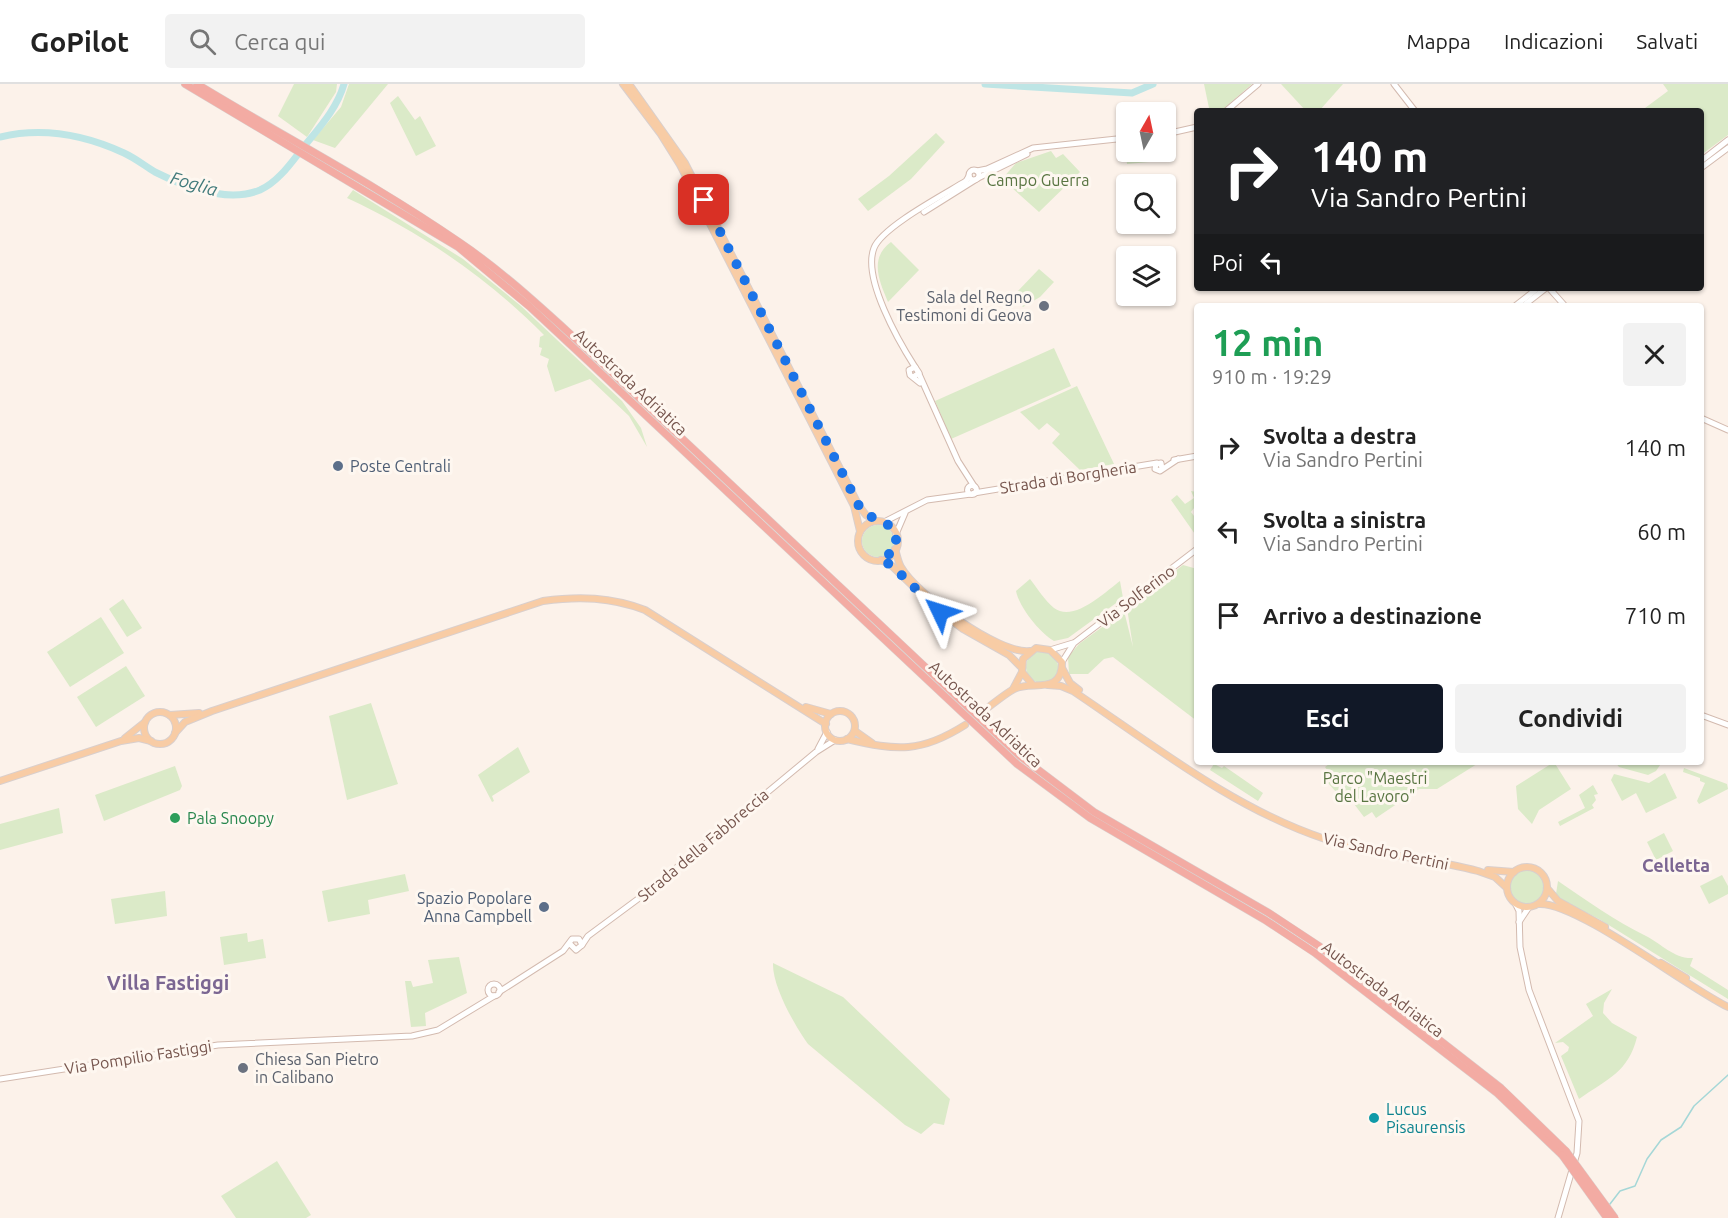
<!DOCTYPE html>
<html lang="it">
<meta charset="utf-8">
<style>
body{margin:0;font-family:Ubuntu,sans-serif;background:#f2f2f2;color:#222;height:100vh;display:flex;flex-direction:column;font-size:22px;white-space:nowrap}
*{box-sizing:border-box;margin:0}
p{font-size:20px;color:#767676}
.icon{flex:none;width:33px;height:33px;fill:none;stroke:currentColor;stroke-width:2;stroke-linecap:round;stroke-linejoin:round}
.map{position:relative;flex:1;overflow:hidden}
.details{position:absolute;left:1194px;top:219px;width:510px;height:462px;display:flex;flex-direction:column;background:#fff;border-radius:6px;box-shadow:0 2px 4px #0004}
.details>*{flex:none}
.top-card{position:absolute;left:1194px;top:24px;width:510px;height:183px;border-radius:6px;box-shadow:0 2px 4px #0004;background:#202124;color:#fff;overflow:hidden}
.needle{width:39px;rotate:9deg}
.tools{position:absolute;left:1116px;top:18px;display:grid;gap:12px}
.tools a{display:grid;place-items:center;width:60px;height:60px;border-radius:6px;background:#fff;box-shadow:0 2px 4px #0004;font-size:30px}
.pin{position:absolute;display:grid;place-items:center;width:51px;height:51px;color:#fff;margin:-26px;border-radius:12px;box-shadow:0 3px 9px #0006}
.me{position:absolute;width:66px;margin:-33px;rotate:311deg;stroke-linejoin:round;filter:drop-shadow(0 0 4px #0008)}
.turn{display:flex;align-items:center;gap:21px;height:126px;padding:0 18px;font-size:27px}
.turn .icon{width:78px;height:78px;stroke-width:2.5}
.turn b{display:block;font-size:42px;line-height:51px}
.then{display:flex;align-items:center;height:57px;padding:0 18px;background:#0003;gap:12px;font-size:22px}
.round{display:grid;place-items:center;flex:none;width:63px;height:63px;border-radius:6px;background:#f2f2f2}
.head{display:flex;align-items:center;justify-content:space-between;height:102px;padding:0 18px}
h1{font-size:36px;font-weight:600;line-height:45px;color:#1e9e55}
.action{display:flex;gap:12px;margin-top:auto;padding:12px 18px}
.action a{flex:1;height:69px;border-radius:6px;background:#111827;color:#fff;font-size:24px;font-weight:600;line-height:69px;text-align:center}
.action a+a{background:#f2f2f2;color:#222}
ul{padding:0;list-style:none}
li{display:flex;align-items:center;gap:18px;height:84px;padding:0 18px}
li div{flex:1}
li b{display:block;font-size:22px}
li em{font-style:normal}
header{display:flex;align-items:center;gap:36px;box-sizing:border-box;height:84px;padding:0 30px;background:#fff;border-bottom:2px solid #e0e0e0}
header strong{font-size:28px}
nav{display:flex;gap:33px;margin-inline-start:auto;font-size:21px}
.search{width:420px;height:54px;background:#f2f2f2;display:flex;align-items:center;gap:15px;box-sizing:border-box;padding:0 21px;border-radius:6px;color:#767676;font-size:22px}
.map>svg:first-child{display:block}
.green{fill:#dbeac8}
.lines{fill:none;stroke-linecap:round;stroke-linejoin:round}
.stream{stroke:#a5d7d7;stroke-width:1.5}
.river{stroke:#bee5e5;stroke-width:7}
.secondary-casing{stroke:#d3baaf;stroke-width:7}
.primary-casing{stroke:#d9cfcd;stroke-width:8}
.highway-casing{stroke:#d9cfcd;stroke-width:8}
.secondary{stroke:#fff;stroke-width:5}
.primary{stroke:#f8cca5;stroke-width:6}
.highway{stroke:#f3aba3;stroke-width:7}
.highway-bridge-casing{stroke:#d9cfcd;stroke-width:8;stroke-linecap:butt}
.highway-bridge{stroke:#f3aba3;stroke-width:7}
.route{stroke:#1a73e8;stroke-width:10;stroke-dasharray:0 18}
.worship-dot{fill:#6b7280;stroke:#fef7f0;stroke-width:2}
.service-dot{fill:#5c6f8a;stroke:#fef7f0;stroke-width:2}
.leisure-dot{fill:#2e9e5b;stroke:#fef7f0;stroke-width:2}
.culture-dot{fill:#0f9aa8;stroke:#fef7f0;stroke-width:2}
.labels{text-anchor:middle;stroke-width:6;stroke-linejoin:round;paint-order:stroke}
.park-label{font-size:16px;fill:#597542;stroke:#fef7f0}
.worship-label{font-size:16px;fill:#5b616d;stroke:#fef7f0;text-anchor:end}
.street-label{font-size:16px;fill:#76554d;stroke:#fef7f0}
.service-label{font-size:16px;fill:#4e5e75;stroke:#fef7f0;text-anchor:start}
.leisure-label{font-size:16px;fill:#27864d;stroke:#fef7f0;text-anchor:start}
.culture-label{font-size:16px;fill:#0d838f;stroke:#fef7f0;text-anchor:start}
.water-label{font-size:18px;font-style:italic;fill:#417a7b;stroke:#fef7f0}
.neighbourhood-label{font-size:18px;font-weight:bold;fill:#7b6692;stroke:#fef7f0}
.quarter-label{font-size:20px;font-weight:bold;fill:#7b6692;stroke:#fef7f0}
</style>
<header>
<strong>GoPilot</strong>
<div class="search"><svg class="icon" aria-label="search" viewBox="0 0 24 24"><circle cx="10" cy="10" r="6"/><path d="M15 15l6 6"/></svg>Cerca qui</div>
<nav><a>Mappa</a><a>Indicazioni</a><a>Salvati</a></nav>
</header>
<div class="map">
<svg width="1728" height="1134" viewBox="0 0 1728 1134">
<rect width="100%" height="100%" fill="#fcf2ea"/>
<g class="green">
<path d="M 294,0 L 337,0 L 336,8 L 307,53 L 278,32 Z"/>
<path d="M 349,0 L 388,0 L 335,64 L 313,56 L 341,23 Z"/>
<path d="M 1204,0 L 1252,0 L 1221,27 L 1213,27 L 1209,24 Z"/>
<path d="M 1281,0 L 1343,0 L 1319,27 L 1306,27 Z"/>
<path d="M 1663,0 L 1728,0 L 1728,51 L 1701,71 L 1701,27 L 1641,27 L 1668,7 Z"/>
<path d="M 398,12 L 415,36 L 420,32 L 436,62 L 416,72 L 390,19 Z"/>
<path d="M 936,49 L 945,58 L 911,95 L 868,127 L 858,115 L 889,92 Z"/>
<path d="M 1125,60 L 1126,68 L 1159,68 L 1160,77 L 1127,80 Z"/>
<path d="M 1051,67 L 1056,74 L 1063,70 L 1080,88 L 1039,128 L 1002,95 L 1016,79 Z"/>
<path d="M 353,106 L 463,175 L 521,222 L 622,317 L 641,344 L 647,363 L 629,332 L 590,295 L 555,308 L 547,282 L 549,275 L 540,271 L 542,264 L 539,263 L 540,253 L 544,251 C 487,193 420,148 347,114 Z"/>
<path d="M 891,158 L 919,186 L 888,218 C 879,197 869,174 891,158 Z"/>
<path d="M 1039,185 L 1054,198 L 1040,213 L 1023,223 L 1013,212 Z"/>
<path d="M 1054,264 L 1071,302 L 951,355 L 935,317 Z"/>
<path d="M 1077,302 L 1114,380 L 1080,386 L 1052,359 L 1060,350 L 1047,339 L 1039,346 L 1020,328 Z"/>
<path d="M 1191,407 L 1197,408 L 1197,420 L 1191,428 L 1197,436 L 1197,453 L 1171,416 L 1177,411 L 1185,420 L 1194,414 Z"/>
<circle cx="878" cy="457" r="16"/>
<path d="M 1183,481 L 1197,485 L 1197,637 L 1113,573 L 1104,575 L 1088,590 L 1069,590 L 1068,573 L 1079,560 L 1124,527 L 1133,563 L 1127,524 Z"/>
<path d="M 1030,495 C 1037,504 1045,517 1054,524 C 1074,539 1105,508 1120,497 L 1123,514 L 1068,554 L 1054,557 C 1040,549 1019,523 1016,507 Z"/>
<path d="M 123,515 L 142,544 L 127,553 L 109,525 Z"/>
<path d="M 101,533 L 124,569 L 70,603 L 47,568 Z"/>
<circle cx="1042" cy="583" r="16"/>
<path d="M 126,582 L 145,612 L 96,643 L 77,613 Z"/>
<path d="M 371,619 L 398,700 L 347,716 L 329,632 Z"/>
<path d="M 518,663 L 530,688 L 492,712 L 494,717 L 492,718 L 478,691 Z"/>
<path d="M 1332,678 L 1477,678 L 1477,680 L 1437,705 L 1419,705 L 1376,734 L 1372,728 L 1364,733 L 1351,716 L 1346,719 L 1328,699 L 1334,695 L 1325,683 Z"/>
<path d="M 1554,678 L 1571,705 L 1539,726 L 1532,740 L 1518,725 L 1516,702 Z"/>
<path d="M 1615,678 L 1644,678 L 1649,681 L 1650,678 L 1662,678 L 1656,687 L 1648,691 L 1619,683 Z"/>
<path d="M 1214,680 L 1222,684 L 1224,682 L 1263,709 L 1258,717 L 1210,686 Z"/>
<path d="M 175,682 L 182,702 L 180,706 L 104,737 L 95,711 Z"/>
<path d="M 1684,684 L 1727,700 L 1728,705 L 1699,720 L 1697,717 L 1705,699 L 1700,697 L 1700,694 L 1683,688 Z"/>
<path d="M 1614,690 L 1649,699 L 1665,689 L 1677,714 L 1646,729 L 1636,709 L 1622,717 L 1611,696 Z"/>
<path d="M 1593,701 L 1598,710 L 1594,711 L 1596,716 L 1592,721 L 1594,724 L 1560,742 L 1558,738 L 1585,724 L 1579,711 Z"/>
<path d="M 59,724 L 63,749 L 0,766 L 0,740 Z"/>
<path d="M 1664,749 L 1673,767 L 1656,776 L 1647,758 Z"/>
<circle cx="1527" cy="803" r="17"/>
<path d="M 405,790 L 409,807 L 368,816 L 370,830 L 328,838 L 322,807 Z"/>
<path d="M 1722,791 L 1728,802 L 1728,810 L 1709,820 L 1700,802 Z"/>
<path d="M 1558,797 C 1586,816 1615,837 1646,852 C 1662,860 1674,875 1693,874 L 1690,882 L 1728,906 L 1728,915 L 1599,835 L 1561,816 L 1556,810 Z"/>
<path d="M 165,807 L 167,832 L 115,840 L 111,815 Z"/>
<path d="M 247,849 L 248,858 L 263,855 L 266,874 L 224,881 L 220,853 Z"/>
<path d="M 459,873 L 467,909 L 425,929 L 426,942 L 411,943 L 405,897 L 411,897 L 413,903 L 433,899 L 428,876 Z"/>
<path d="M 773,879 L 843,913 L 950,1015 L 944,1041 L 934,1039 L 921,1050 L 905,1041 L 808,960 C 795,942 772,902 773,879 Z"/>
<path d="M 1612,905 L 1604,919 L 1603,929 L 1612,939 L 1637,953 C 1628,989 1607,995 1579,1015 L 1561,972 L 1568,967 L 1569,963 L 1563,958 L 1555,959 L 1593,932 L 1586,920 Z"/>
<path d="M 277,1077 L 311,1131 L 306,1134 L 236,1134 L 221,1112 Z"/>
</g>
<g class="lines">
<path class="stream" d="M 1610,1120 L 1620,1107 L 1635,1102 L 1647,1075 L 1661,1056 L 1681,1043 L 1694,1022 L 1728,991"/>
<g class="river">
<path d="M 985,0 L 1132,9 L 1153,0"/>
<path d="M 0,53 C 42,43 85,51 124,69 C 135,74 145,82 155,88 C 185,103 228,119 260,106 C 278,98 291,79 302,65 C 318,45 337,25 344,0"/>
</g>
<defs>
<g id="secondary">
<path d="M 1394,0 L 1415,27"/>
<path d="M 1226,27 L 1258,0"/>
<path d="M 1166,50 L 1197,43"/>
<path d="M 1701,77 L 1728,56"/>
<path d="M 1701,84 L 1728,64"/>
<circle cx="974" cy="91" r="5"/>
<path d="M 977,87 L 987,85 L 1033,64 L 1126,54"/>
<path d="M 978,94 L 1027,70"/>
<path d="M 924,128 L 975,96"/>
<path d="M 1549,204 L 1565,222"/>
<path d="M 1515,222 L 1538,204"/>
<path d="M 1523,222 L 1546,204"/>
<path d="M 915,283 C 899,258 862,194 874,164 C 882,143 945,110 966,97 L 969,92"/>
<path d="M 919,290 L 958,377 L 974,402"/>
<path d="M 913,293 L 919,289 L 915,283 L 909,286 L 910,291 L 920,299"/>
<path d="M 1701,334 L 1728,346"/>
<path d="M 1174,376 L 1197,372"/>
<path d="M 1162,385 L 1161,379 L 1156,380 L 1155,385 L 1160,387 L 1178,375"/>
<circle cx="972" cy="406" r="4.5"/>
<path d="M 974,409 L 1157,379"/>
<path d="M 884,438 L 927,416 L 971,410"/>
<path d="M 896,450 L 905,429"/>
<path d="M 1050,566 L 1073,559"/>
<path d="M 1062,578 L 1074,559 L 1197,465"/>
<path d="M 1701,631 L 1728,641"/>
<path d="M 818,665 L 827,648"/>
<path d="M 1515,819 L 1519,827 L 1520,863 L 1529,906 L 1579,1037 L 1577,1069 L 1558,1134"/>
<path d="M 1519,838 L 1529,823"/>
<path d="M 582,861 L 588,852 L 646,809 L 816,668 L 835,656"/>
<circle cx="494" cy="906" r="6"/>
<path d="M 499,908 L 563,867 L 572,855 L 579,855 L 582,861 L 576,866 L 570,860"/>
<path d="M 0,995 L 218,961 L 412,952 L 438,946 L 494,912"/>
</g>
<g id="primary">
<path d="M 623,0 L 660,49 L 680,81 L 854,422 L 860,447"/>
<path d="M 629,0 L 685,79 L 859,422 L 866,431 L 876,437"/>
<circle cx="878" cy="457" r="20"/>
<path d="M 895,465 C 897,471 898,478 901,483 C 916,510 999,571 1030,567"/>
<path d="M 881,476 L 891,481 L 940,528 L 963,545 L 1009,571 L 1022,584"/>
<path d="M 1062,584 L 1070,599 L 1079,606"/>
<path d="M 1048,601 L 1061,602 L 1073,607 C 1152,660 1234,725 1325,755 C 1375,772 1427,773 1478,787 L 1495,793 L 1507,804"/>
<path d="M 1013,605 L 1022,588"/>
<path d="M 806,623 L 831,630"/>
<circle cx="840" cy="642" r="15"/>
<path d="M 982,628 C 992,621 1003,611 1014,605 C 1032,596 1062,612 1062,578 L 1050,566 L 1036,564 L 1023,575 L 1022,588 L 1032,600"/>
<circle cx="160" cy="644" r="16"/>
<path d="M 170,631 L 199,629"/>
<path d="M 855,647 L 872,659"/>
<path d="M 175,649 L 185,638 L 212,627 L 543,517 C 579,512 611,513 645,526 L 826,640"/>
<path d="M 125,654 L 145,638"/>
<path d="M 847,655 C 897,667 921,669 965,641"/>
<path d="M 0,697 L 121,657 L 139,654 L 151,657"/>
<circle cx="1527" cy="803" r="20"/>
<path d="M 1488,786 L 1514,788"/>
<path d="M 1547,804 L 1558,817 L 1605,843"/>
<path d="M 1539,820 C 1577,818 1685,902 1728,923"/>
<path d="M 1661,879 L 1686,894"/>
</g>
<g id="highway">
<path d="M 185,0 L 458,163 L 530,223 L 589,278 L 1017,680 L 1090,734 L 1265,836 L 1315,869 L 1497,1009 L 1562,1071"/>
<path d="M 197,0 C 284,53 375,100 459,158 C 505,189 547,229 588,266 L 1020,672 L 1094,728 L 1269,829 L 1319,862 L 1501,1004 L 1566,1067"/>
</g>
</defs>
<use href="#secondary" class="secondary-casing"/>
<use href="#primary" class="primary-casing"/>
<use href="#highway" class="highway-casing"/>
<use href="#secondary" class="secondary"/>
<use href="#primary" class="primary"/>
<use href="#highway" class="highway"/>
<defs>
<g id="highway-bridge">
<path d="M 1566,1067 L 1615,1134"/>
<path d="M 1562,1071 L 1607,1134"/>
</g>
</defs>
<use href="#highway-bridge" class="highway-bridge-casing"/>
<use href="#highway-bridge" class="highway-bridge"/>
</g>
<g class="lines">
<path class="route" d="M 704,116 L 859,422 C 869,438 888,434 896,450 L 896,465 L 881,476 L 891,481 L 940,528"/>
</g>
<g class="worship-dot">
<circle cx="1044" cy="222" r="6"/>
<circle cx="243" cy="984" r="6"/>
</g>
<g class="service-dot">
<circle cx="338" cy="382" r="6"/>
<circle cx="544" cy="823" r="6"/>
</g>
<circle class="leisure-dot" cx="175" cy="734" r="6"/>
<circle class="culture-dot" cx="1374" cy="1034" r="6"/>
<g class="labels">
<g class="park-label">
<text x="1038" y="102">Campo Guerra</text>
<text x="1375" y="700">Parco "Maestri<tspan x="1375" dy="18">del Lavoro"</tspan></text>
</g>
<g class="worship-label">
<text x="1032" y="219">Sala del Regno<tspan x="1032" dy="18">Testimoni di Geova</tspan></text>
<text x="255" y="981" text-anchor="start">Chiesa San Pietro<tspan x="255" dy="18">in Calibano</tspan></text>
</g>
<g class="street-label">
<text transform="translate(631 298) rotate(43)" y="6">Autostrada Adriatica</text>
<text transform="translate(1068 393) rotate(-9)" y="6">Strada di Borgheria</text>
<text transform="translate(1136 512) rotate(-37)" y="6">Via Solferino</text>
<text transform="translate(986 630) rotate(43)" y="6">Autostrada Adriatica</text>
<text transform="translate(703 761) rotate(-40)" y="6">Strada della Fabbreccia</text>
<text transform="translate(1386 767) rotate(12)" y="6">Via Sandro Pertini</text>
<text transform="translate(1383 905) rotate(37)" y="6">Autostrada Adriatica</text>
<text transform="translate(138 973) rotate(-9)" y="6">Via Pompilio Fastiggi</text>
</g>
<g class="service-label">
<text x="350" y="388">Poste Centrali</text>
<text x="532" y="820" text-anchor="end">Spazio Popolare<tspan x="532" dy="18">Anna Campbell</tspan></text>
</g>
<g class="leisure-label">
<text x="187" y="740">Pala Snoopy</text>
</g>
<g class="culture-label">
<text x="1386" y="1031">Lucus<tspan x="1386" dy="18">Pisaurensis</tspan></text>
</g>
<g class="water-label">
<text transform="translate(194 100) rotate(16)" y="6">Foglia</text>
</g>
<g class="neighbourhood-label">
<text x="1676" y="788">Celletta</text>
</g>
<g class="quarter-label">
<text x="168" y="906">Villa Fastiggi</text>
</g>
</g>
</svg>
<div class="tools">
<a><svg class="needle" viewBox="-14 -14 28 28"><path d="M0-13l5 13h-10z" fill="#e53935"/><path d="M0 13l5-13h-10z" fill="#767676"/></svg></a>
<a><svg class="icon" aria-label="search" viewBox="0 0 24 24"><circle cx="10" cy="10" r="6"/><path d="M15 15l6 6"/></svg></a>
<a><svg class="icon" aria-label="layers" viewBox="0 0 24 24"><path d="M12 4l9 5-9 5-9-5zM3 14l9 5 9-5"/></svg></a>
</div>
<div class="pin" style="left:704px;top:116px;background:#d93025"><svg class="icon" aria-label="arrive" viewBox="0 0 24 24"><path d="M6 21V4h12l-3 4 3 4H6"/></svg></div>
<svg class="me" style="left:940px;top:528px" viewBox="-20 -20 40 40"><path d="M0-17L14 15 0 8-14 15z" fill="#1a73e8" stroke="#fff" stroke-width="4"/></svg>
<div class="top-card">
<div class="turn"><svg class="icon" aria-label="right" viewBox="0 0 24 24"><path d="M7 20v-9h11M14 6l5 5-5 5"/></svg><div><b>140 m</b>Via Sandro Pertini</div></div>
<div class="then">Poi<svg class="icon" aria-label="left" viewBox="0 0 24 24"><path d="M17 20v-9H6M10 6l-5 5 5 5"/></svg></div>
</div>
<section class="details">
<div class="head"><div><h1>12 min</h1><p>910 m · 19:29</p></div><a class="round"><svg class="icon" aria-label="close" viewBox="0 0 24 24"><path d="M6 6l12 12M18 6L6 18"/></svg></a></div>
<ul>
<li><svg class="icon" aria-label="right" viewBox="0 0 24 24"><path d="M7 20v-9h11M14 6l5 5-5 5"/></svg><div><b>Svolta a destra</b><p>Via Sandro Pertini</p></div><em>140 m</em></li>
<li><svg class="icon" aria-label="left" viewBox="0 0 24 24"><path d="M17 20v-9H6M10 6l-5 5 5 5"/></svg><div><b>Svolta a sinistra</b><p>Via Sandro Pertini</p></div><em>60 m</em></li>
<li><svg class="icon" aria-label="arrive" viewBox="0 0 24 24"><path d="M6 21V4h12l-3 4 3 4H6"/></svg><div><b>Arrivo a destinazione</b></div><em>710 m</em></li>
</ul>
<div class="action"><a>Esci</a><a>Condividi</a></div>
</section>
</div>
